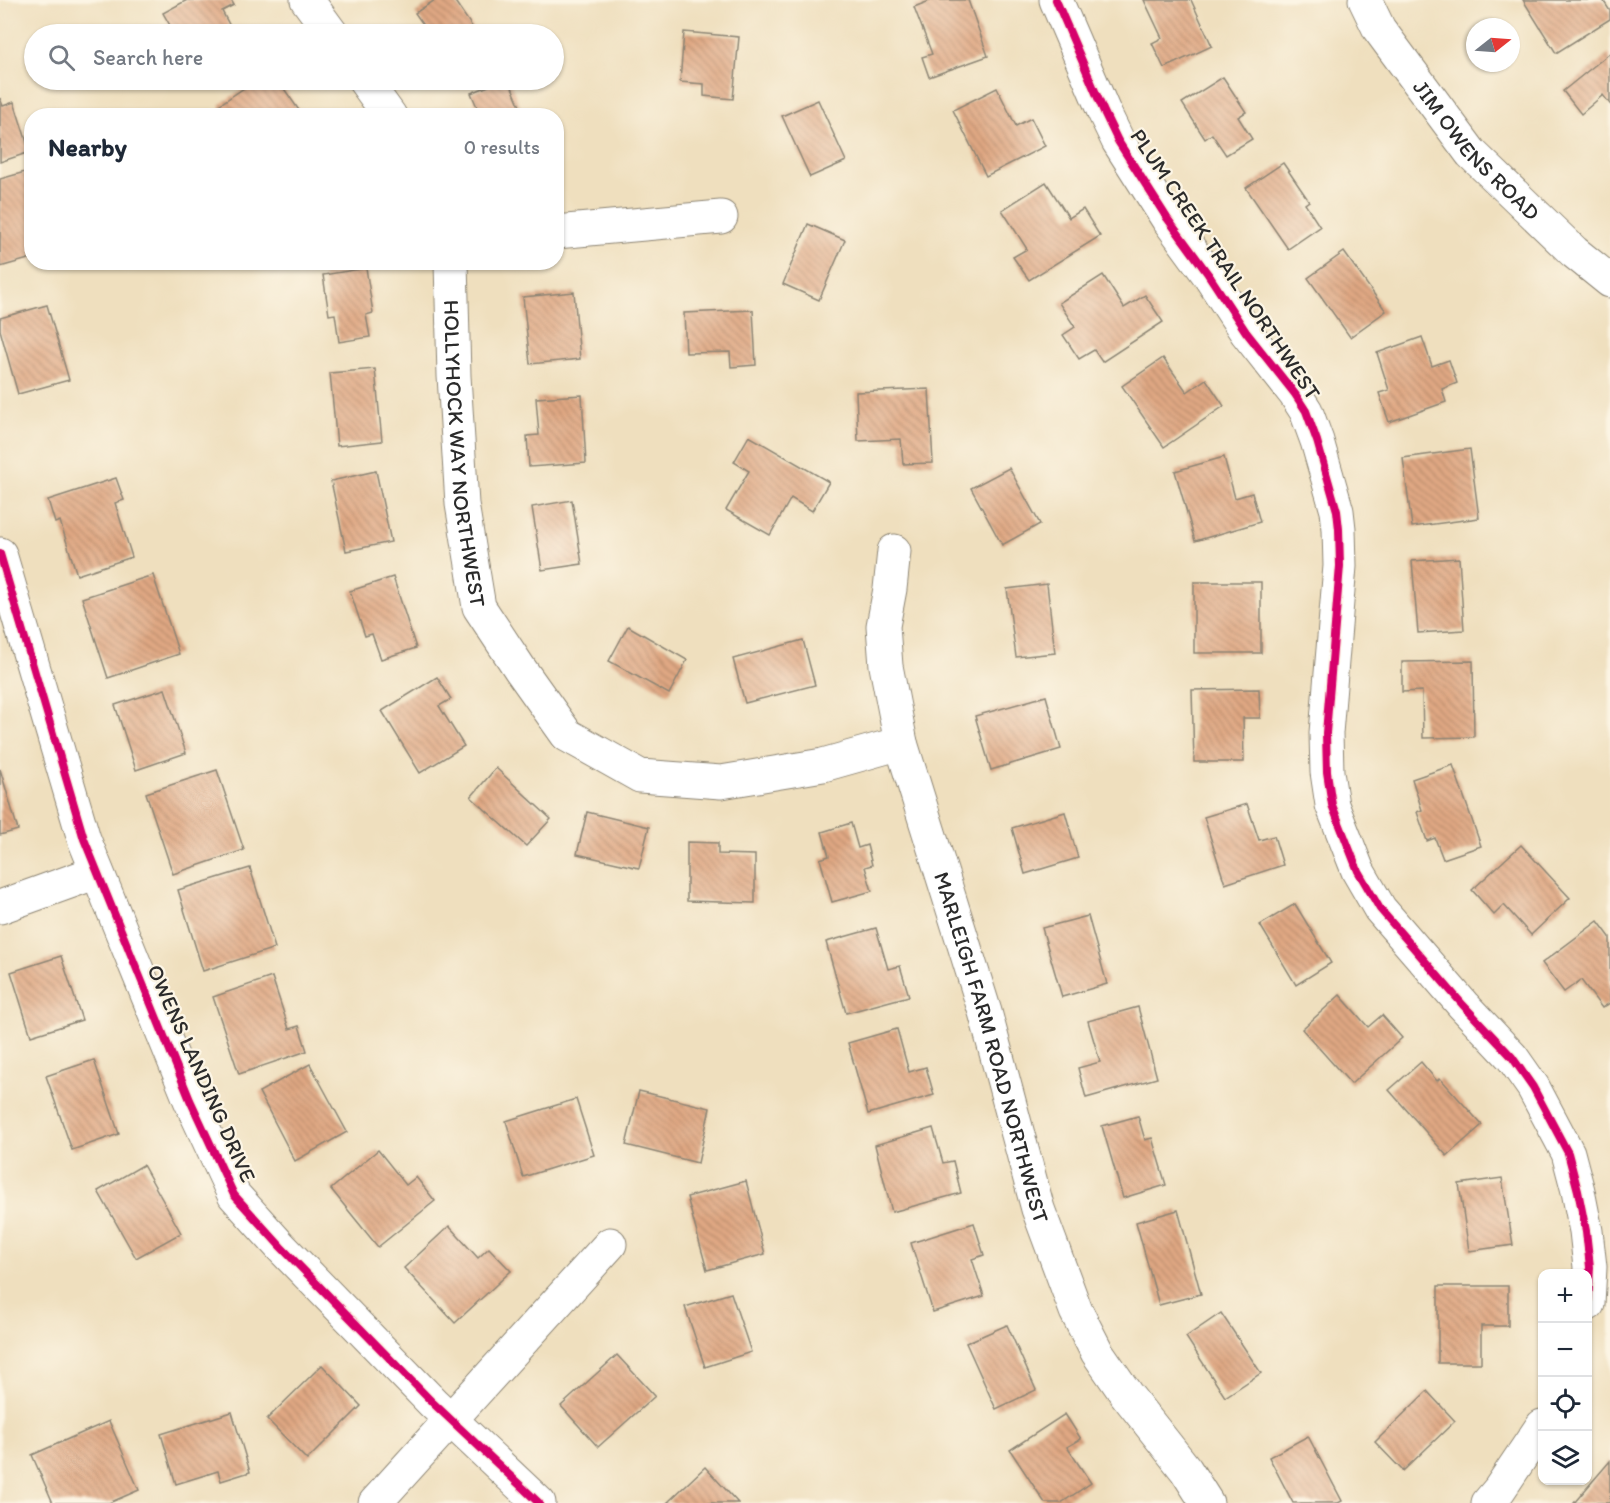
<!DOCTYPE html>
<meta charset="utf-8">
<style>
body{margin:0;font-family:Itim,sans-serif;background:#f6f6f7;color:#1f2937}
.controls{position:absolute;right:18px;bottom:18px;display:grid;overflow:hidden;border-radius:12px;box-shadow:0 2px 4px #0004}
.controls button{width:54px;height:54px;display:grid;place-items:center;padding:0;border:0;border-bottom:2px solid #e0e1e3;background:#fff;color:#1f2937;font:30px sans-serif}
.compass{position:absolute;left:1466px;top:18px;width:54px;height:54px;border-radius:50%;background:#fff;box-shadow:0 2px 4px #0004;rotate:73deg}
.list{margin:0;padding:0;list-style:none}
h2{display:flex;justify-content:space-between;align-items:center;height:78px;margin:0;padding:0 24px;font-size:26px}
h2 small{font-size:20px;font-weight:400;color:#747a83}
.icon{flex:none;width:33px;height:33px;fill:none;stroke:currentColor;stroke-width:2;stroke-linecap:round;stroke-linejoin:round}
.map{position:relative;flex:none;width:1610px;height:1503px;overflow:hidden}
.search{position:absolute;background:#fff;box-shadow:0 2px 4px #0004;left:24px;top:24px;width:540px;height:66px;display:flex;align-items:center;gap:15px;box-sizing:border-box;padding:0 21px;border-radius:33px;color:#747a83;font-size:22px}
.panel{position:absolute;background:#fff;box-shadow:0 2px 4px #0004;left:24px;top:108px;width:540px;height:162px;border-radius:24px}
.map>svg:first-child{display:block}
</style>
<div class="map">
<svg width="1610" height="1503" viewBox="0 0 1610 1503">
<defs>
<pattern id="building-back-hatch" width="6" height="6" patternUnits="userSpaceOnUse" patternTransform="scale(1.5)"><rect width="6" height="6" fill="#e0a883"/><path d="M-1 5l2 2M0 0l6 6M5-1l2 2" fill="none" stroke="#b6896b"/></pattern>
</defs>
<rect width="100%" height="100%" fill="#fcf5e5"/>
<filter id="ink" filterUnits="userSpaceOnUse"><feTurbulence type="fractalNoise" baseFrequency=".0167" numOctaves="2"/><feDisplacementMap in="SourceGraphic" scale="12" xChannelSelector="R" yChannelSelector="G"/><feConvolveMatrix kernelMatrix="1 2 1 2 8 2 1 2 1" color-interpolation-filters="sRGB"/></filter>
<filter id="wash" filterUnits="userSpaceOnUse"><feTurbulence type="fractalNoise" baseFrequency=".008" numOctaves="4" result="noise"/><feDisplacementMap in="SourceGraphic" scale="24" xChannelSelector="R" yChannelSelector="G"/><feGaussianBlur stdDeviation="1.35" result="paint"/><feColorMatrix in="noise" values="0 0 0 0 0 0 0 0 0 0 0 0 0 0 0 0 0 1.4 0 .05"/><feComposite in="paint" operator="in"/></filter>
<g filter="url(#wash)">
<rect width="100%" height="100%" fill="#efdfbe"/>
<g id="blocks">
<g fill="url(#building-back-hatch)">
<polygon points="187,0 231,0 234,5 222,11 234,34 175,34 163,13"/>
<polygon points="435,0 454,0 477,34 430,34 415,13"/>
<polygon points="932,0 968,0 988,56 929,77 922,57 932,54 914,7"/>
<polygon points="1144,0 1191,0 1212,46 1164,68 1152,43 1162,38"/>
<polygon points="1523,0 1603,0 1610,11 1610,19 1556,53"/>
<polygon points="684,32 739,37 733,99 704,96 704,84 680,82"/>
<polygon points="1610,53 1610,104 1603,95 1581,114 1563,91"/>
<polygon points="1223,77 1246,112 1238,117 1252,139 1226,155 1212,134 1205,139 1182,103"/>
<polygon points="256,80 278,80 303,116 247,116 246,113 242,116 227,116 219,105"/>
<polygon points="504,80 509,80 524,116 481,116 471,93"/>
<polygon points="997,88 1016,126 1031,118 1045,146 986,176 953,110"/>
<polygon points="0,98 3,106 14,102 30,152 0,162"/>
<polygon points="818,100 846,161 810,177 782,116"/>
<polygon points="1283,163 1309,201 1305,204 1320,227 1288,249 1246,188"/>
<polygon points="32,170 32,258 0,267 0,179"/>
<polygon points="1046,182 1069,218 1083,209 1100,236 1029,280 1013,257 1027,249 1002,210"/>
<polygon points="808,224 845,240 819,300 783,284"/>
<polygon points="1344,252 1386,311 1350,337 1308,278"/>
<polygon points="366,268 373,313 366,315 370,337 339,342 335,314 329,315 323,275"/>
<polygon points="1103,275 1124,308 1145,295 1163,322 1102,362 1094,350 1079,359 1063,335 1075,327 1059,303"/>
<polygon points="574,292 580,359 530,364 523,297"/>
<polygon points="47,305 69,380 18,394 0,330 0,318"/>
<polygon points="753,310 756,365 731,367 730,352 686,353 684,313"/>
<polygon points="1422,337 1432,366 1449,360 1457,383 1442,389 1446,402 1389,422 1379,393 1389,390 1377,353"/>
<polygon points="1163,358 1187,392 1206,379 1224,406 1164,447 1122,386"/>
<polygon points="375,369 382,441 337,446 330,373"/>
<polygon points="929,389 933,463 903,464 901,439 858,441 856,392"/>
<polygon points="582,395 586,463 529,467 527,436 539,435 536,398"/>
<polygon points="749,436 829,482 812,511 791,498 770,535 726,510 749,471 734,462"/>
<polygon points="1470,449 1479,518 1412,527 1403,458"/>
<polygon points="1224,457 1235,498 1252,493 1260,522 1195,541 1175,471"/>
<polygon points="1009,468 1040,524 1002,545 971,488"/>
<polygon points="376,471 391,542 346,551 331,481"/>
<polygon points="116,478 124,500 115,503 132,557 77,575 60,521 55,523 48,500"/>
<polygon points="572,500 582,564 542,570 532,507"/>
<polygon points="1459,558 1464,630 1418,633 1412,561"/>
<polygon points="153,575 179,654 108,678 82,598"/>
<polygon points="393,577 416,648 381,659 372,634 365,636 350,591"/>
<rect x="1194" y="582" width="67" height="71"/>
<polygon points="1047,584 1055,653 1016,657 1007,589"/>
<polygon points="628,626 687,660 669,694 609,661"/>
<polygon points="803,640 815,685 745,703 733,659"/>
<polygon points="1473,661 1474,737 1423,738 1422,691 1402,692 1402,662"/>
<polygon points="437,677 451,699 439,706 464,746 420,773 382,711"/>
<polygon points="165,689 186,753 136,770 115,705"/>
<polygon points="1259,689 1260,718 1243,718 1244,762 1194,762 1192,690"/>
<polygon points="1046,696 1061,749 991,770 975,716"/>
<polygon points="1453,765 1481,846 1443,859 1435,838 1427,841 1417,812 1422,810 1412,779"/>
<polygon points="496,768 551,819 526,846 471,797"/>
<polygon points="0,769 18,830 0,835"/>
<polygon points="217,770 244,850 173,874 146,793"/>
<polygon points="1247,804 1259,840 1274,836 1283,865 1225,884 1204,817"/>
<polygon points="587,812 649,827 639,868 577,854"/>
<polygon points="1065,812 1078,858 1025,874 1012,828"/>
<polygon points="851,823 858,848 867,845 872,865 865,867 872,891 832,902 820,859 829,856 822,832"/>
<polygon points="687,842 718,843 718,854 755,855 755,903 687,901"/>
<polygon points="1521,845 1570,898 1531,935 1504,905 1494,915 1472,890"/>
<polygon points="250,868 275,948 203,971 178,890"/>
<polygon points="1295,904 1331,963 1296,985 1260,925"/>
<polygon points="1088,916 1107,984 1062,997 1042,928"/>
<polygon points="1598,921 1610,937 1610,1003 1602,1008 1581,980 1564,992 1542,963"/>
<polygon points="876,928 888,969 900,966 909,996 846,1013 826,942"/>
<polygon points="61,956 82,1020 31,1036 11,972"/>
<polygon points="272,977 289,1029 299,1026 307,1051 239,1074 213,997"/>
<polygon points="1340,995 1368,1027 1382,1015 1402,1038 1351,1084 1302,1029"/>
<polygon points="1138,1007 1157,1078 1086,1098 1078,1068 1100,1062 1088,1021"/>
<polygon points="897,1029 909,1072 926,1067 934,1095 868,1114 848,1043"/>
<polygon points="94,1060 119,1134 72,1150 46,1076"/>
<polygon points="1421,1062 1437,1081 1440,1078 1482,1125 1447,1156 1389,1090"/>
<polygon points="310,1064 347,1132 295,1161 259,1092"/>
<polygon points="639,1091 710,1108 698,1163 626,1145"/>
<polygon points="576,1099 594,1155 523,1177 506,1121"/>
<polygon points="1138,1116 1145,1140 1152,1138 1166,1185 1123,1198 1102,1126"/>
<polygon points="933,1128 943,1163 953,1161 961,1193 892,1212 875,1145"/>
<polygon points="378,1150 406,1185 416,1177 435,1201 378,1247 331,1189"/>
<polygon points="143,1165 181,1233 136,1258 98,1191"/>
<polygon points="1502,1178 1513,1245 1469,1251 1459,1184"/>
<polygon points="746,1181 765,1254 707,1270 687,1197"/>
<polygon points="1178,1210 1201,1294 1159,1305 1136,1222"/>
<polygon points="974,1223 984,1255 972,1259 984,1296 933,1312 911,1243"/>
<polygon points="449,1226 478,1258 489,1248 511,1271 455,1323 404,1268"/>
<polygon points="1438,1286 1508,1286 1508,1326 1481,1326 1481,1363 1438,1363"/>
<polygon points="731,1293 751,1352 705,1367 685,1307"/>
<polygon points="1221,1313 1261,1373 1225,1397 1186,1337"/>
<polygon points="1007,1325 1036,1390 996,1409 966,1343"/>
<polygon points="617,1355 655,1396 598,1447 561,1406"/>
<polygon points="322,1365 361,1406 307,1460 267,1419"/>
<polygon points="1427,1391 1455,1421 1403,1471 1375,1442"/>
<polygon points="232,1412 250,1472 221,1481 218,1471 176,1484 161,1434"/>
<polygon points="1065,1414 1081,1439 1067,1447 1091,1483 1061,1503 1045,1503 1010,1450"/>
<polygon points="109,1421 139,1490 109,1503 53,1503 32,1455"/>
<polygon points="1308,1436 1342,1501 1338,1503 1293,1503 1269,1457"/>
<polygon points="1610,1461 1610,1503 1574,1503"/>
<polygon points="705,1467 738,1503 667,1503"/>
</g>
</g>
</g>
<g filter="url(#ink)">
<use href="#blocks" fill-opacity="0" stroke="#8d8574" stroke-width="1.5"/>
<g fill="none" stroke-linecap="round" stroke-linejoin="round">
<g stroke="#8d8574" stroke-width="35">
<g id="minor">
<polyline points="307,0 332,34"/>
<polyline points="1056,0 1104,112 1118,141 1167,218 1208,274 1246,332 1295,394 1306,411 1317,441 1337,511 1339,529 1340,566 1326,733 1327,772 1332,805 1358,871 1380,909 1463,1005 1512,1057 1533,1087 1568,1153 1578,1191 1586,1231 1590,1267 1588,1304"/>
<path id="s1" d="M 1365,0 L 1379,29 L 1471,153 L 1574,252 L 1610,281"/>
<polyline points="364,80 390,116"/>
<polyline points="556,232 721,217"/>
<path id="s2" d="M 451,262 L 454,376 L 462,504 L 479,607 L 520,669 L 567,735 L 640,776 L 721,782 L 823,765 L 901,743"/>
<path id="s3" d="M 894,551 L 890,589 L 883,626 L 886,666 L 901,743 L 985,1012 L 1038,1209 L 1076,1311 L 1097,1352 L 1126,1394 L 1186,1470 L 1207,1503"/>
<polyline points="0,554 84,839 190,1100 234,1195 281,1247 433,1403 539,1503"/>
<polyline points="0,907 97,872"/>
<polyline points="375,1503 610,1244"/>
<polyline points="1488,1503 1499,1490 1542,1426"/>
</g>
</g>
<use href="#minor" stroke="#fff" stroke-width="33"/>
<g stroke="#fcf5e5" stroke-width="11">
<g id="cycleway">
<polyline points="1056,0 1104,112 1118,141 1167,218 1208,274 1246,332 1295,394 1306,411 1317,441 1337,511 1339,529 1340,566 1326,733 1327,772 1332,805 1358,871 1380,909 1463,1005 1512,1057 1533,1087 1568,1153 1578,1191 1586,1231 1590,1267 1588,1304"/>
<polyline points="0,554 84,839 190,1100 234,1195 281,1247 433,1403 539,1503"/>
</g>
</g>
<use href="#cycleway" stroke="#d6006c" stroke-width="8"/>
</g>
</g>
<g text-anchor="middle" stroke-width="4.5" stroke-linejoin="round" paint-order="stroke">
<g font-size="22" fill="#2b2b2b" stroke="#fcf5e5">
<text dy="8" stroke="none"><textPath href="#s1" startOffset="188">JIM OWENS ROAD</textPath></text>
<text transform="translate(1226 264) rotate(56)" y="8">PLUM CREEK TRAIL NORTHWEST</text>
<text dy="8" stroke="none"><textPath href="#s2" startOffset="192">HOLLYHOCK WAY NORTHWEST</textPath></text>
<text dy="8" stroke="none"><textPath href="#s3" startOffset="512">MARLEIGH FARM ROAD NORTHWEST</textPath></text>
<text transform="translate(202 1073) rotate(66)" y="8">OWENS LANDING DRIVE</text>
</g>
</g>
</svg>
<div class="controls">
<button>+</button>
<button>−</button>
<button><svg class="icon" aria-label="locate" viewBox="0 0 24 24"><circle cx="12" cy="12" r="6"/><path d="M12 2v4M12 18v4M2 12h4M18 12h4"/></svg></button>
<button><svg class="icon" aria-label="layers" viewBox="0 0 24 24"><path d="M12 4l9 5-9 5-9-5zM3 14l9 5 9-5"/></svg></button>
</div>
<svg class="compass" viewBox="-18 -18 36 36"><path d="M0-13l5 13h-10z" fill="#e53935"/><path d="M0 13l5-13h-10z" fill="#747a83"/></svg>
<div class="search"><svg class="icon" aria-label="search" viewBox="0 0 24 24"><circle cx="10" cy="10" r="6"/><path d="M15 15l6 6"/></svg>Search here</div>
<section class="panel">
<h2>Nearby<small>0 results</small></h2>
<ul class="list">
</ul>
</section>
</div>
